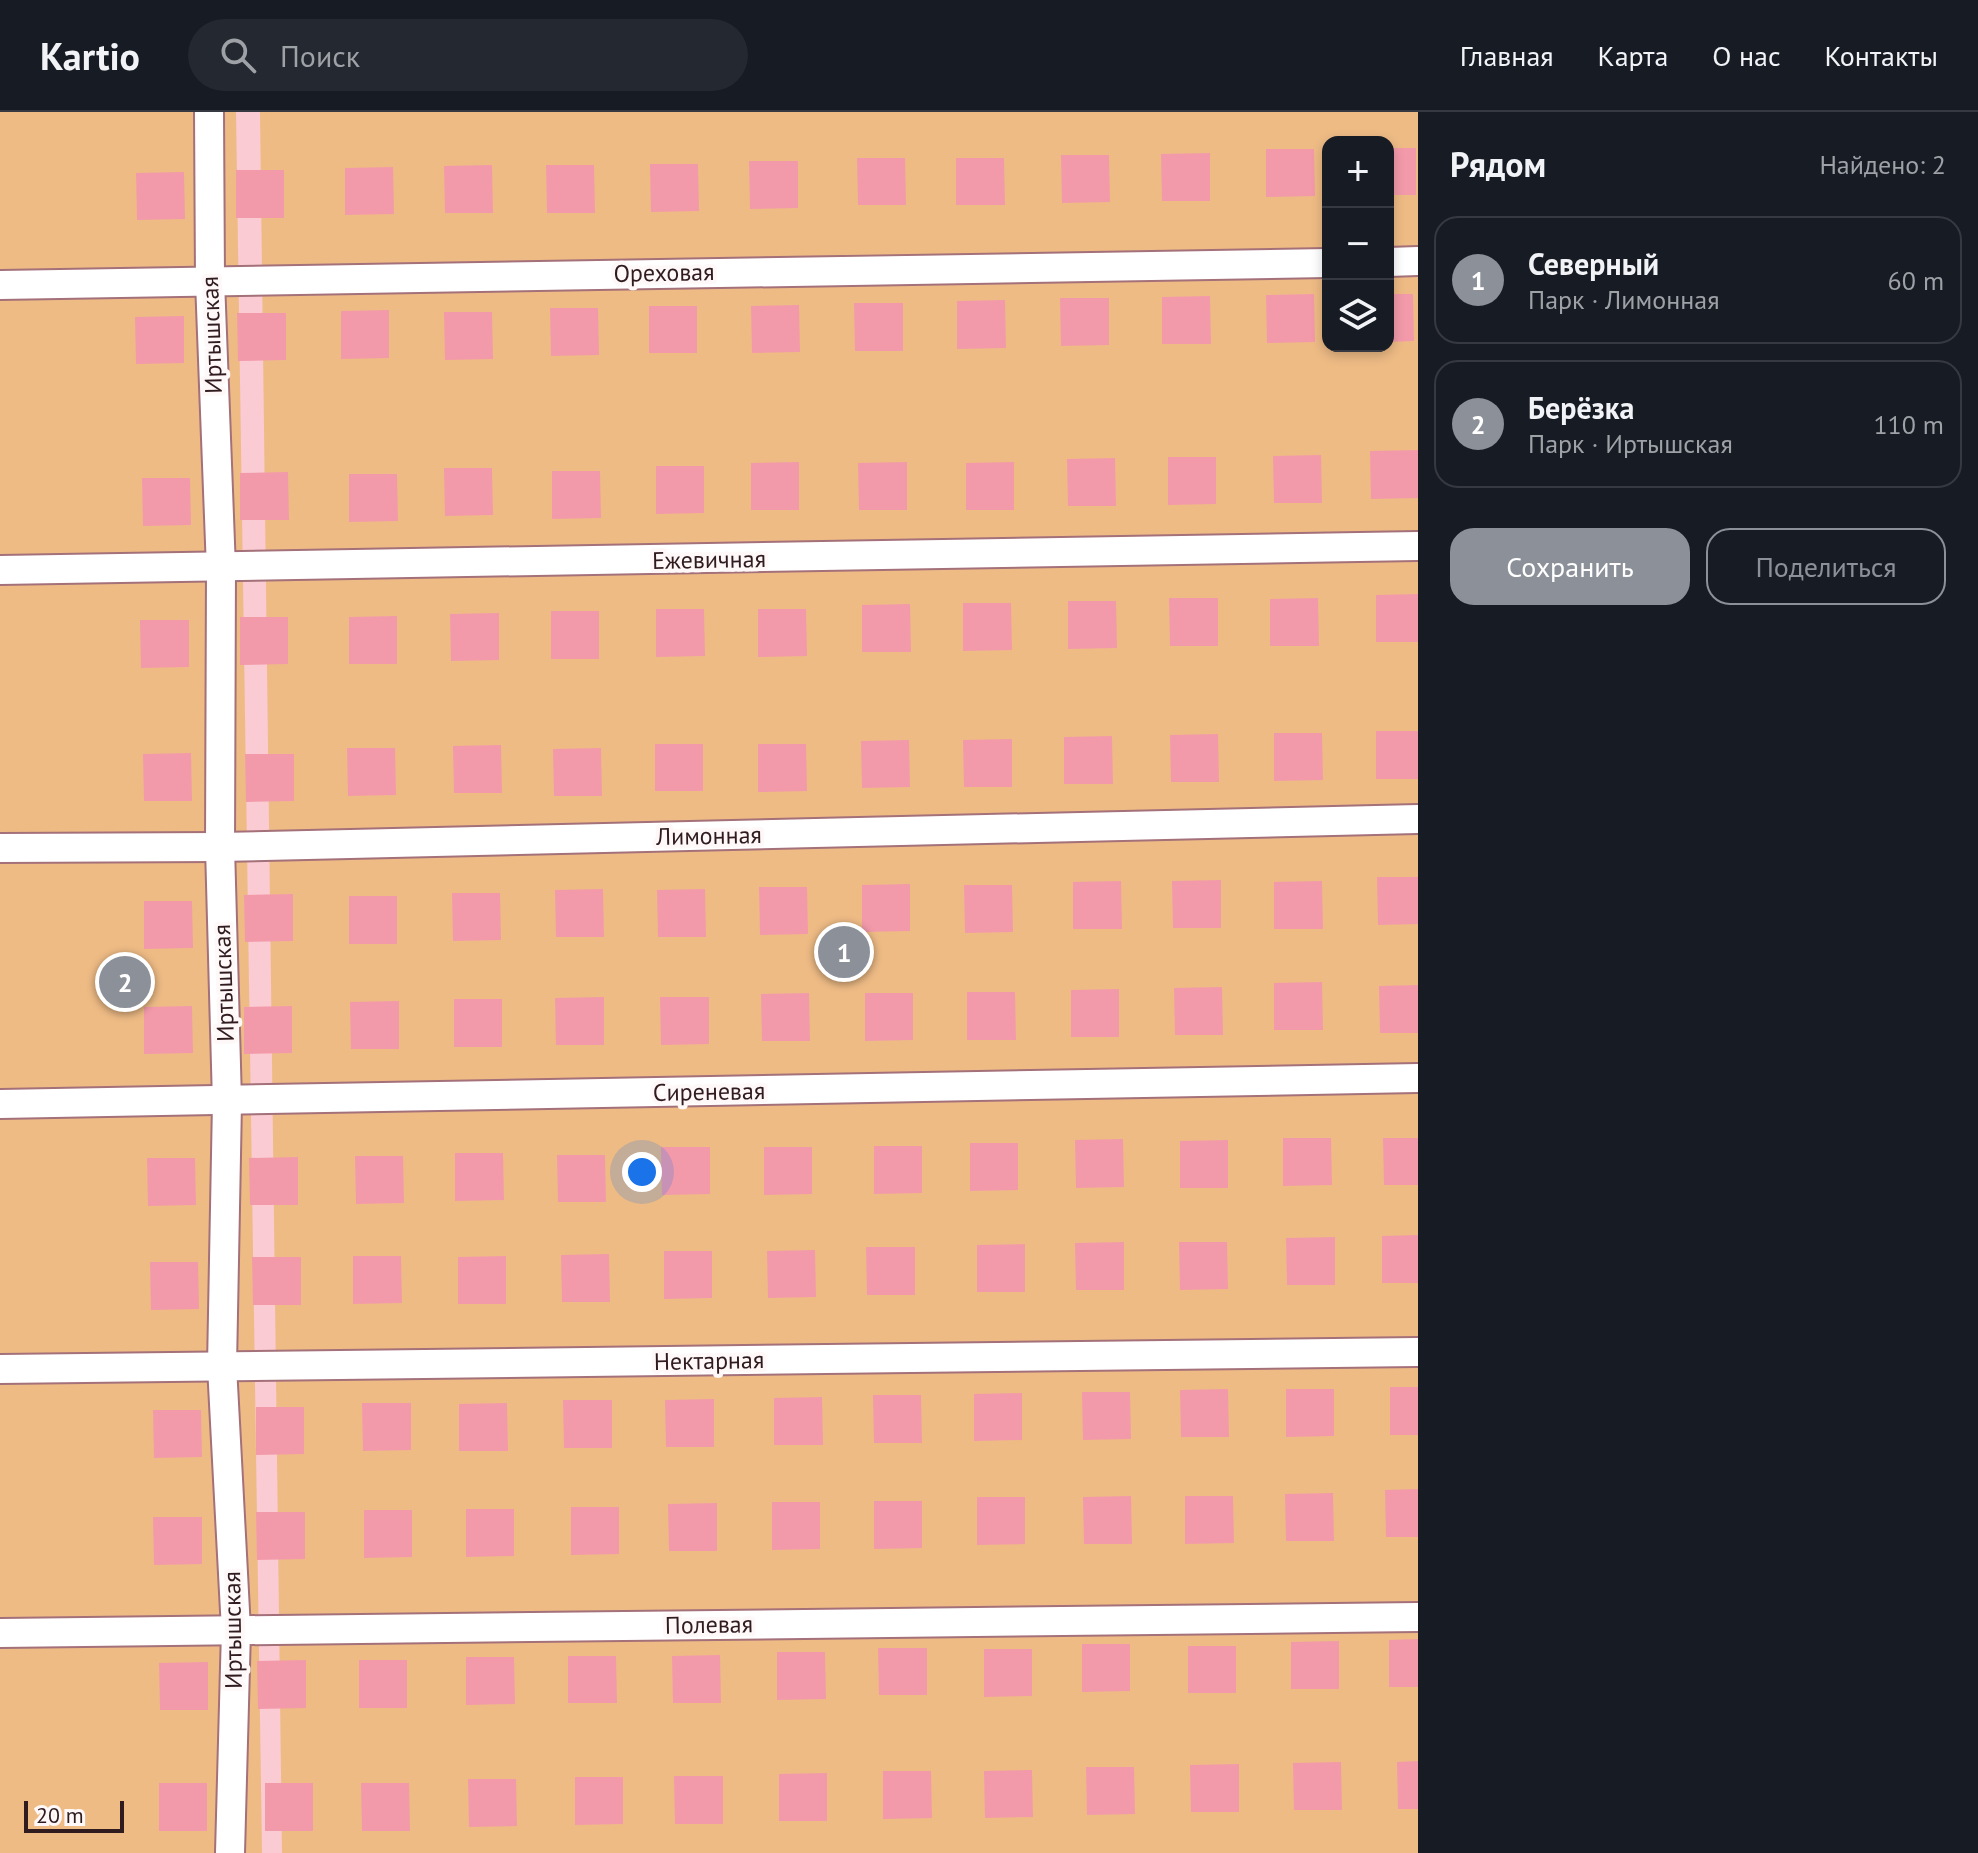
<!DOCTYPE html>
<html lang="ru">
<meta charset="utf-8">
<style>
body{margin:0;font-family:"PT Sans",sans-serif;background:#242831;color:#f1f3f6}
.controls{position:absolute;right:24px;top:24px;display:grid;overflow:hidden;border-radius:16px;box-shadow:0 4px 12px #0003}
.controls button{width:72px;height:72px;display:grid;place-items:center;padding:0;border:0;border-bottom:2px solid #363941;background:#171b24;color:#f1f3f6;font:40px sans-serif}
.scale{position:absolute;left:24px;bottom:20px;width:100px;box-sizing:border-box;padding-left:8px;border:4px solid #301b1f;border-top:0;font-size:22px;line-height:28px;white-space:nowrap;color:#301b1f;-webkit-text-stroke:6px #fef8f9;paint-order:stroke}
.you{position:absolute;left:642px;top:1060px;width:28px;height:28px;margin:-20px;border:6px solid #fff;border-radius:50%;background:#1a73e8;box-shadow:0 0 0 12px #1a73e833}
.badge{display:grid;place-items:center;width:52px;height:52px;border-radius:50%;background:#8c9099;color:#fff;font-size:26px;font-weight:700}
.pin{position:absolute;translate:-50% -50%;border:4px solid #fff;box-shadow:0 2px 8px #0006}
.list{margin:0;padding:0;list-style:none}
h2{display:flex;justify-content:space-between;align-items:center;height:104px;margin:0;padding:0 32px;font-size:34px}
h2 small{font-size:26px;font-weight:400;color:#9ea1a6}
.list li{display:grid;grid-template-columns:52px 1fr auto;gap:24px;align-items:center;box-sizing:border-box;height:128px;margin:0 16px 16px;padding:0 16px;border:2px solid #363941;border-radius:24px}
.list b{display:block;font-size:30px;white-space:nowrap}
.list p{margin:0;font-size:26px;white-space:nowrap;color:#9ea1a6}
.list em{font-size:26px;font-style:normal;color:#9ea1a6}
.actions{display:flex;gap:16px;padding:24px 32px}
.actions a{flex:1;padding:18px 0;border:2px solid #8c9099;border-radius:24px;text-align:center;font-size:28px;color:#8c9099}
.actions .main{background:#8c9099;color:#fff}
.icon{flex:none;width:44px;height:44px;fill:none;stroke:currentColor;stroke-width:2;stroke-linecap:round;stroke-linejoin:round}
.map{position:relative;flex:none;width:1418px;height:1741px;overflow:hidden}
header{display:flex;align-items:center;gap:48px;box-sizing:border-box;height:112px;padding:0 40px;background:#171b24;border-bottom:2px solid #363941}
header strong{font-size:38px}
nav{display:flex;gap:44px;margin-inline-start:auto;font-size:28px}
.search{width:560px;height:72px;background:#242831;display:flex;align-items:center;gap:20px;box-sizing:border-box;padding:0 28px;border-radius:44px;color:#9ea1a6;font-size:30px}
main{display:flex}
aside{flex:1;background:#171b24}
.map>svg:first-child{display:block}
</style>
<header>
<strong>Kartio</strong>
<div class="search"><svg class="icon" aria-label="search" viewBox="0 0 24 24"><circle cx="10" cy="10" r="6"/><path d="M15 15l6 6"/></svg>Поиск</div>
<nav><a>Главная</a><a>Карта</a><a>О нас</a><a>Контакты</a></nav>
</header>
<main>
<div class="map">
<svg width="1418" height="1741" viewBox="0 0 1418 1741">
<rect width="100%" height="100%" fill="#facbd2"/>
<g fill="#eebb85" fill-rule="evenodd">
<polygon points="0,0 236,0 262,1741 0,1741"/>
<path d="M 260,0 L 1418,0 L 1418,1741 L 282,1741 ZM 1328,30 L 1388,30 L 1388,234 L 1328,234 Z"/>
</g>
<g fill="#f39aaa">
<rect x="1388" y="36" width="28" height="47"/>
<polygon points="1266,37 1314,37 1315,84 1266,85"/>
<polygon points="1210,41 1210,89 1162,89 1161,42"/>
<polygon points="1061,43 1109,43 1110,90 1062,91"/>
<polygon points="857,46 905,46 906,93 858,93"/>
<polygon points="956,46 1004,46 1005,93 956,93"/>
<polygon points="749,49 798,49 798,96 750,97"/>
<polygon points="650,52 698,52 699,99 651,100"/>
<polygon points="492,53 493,101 445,101 444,54"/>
<polygon points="546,53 594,53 595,101 547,101"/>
<polygon points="393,55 394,102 345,103 345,56"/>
<rect x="236" y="58" width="48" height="48"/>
<polygon points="184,60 185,107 137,108 136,61"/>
<polygon points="1314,182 1315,230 1267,231 1266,183"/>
<polygon points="1388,182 1413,182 1414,229 1388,230"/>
<polygon points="1210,184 1211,232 1162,232 1162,185"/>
<polygon points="1060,186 1109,186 1109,233 1061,234"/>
<polygon points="1005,188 1006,236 957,237 957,189"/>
<polygon points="854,191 903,191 903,239 855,239"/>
<polygon points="799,193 800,240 752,241 751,194"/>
<rect x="649" y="194" width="48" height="47"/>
<polygon points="550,196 598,196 599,243 551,244"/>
<polygon points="389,198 389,246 341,247 341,199"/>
<polygon points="444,200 492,200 493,247 445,248"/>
<polygon points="237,201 286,201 286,248 238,249"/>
<polygon points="184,204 184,251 136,252 135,205"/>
<polygon points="1418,338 1418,386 1371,387 1370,339"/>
<polygon points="1321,343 1322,391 1274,391 1273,344"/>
<polygon points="1168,345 1216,345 1216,392 1168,393"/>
<polygon points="1115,346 1116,394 1068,394 1067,347"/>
<polygon points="799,350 799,398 751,398 751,351"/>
<polygon points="907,350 907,398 859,398 858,351"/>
<polygon points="1014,350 1014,398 966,398 966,351"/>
<polygon points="656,354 704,354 704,401 656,402"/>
<polygon points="444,356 492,356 493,403 445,404"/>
<polygon points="552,359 600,359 601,406 552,407"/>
<polygon points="288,360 289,408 240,408 240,361"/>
<polygon points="349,362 397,362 398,409 349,410"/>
<polygon points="142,366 190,366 191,413 143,414"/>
<polygon points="1418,482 1418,530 1376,530 1376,483"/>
<polygon points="1169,486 1218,486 1218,534 1170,534"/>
<polygon points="1318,486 1319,534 1270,534 1270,487"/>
<polygon points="1068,489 1116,489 1117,536 1068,537"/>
<polygon points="963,491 1011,491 1012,538 963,539"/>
<polygon points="910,492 911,540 862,540 862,493"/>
<polygon points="656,497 704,497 705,544 656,545"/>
<polygon points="758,497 806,497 807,544 758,545"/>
<rect x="551" y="499" width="48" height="48"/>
<polygon points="499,501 499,548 451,549 450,502"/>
<polygon points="397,504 397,552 349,552 349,505"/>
<polygon points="240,505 288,505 288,552 240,553"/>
<polygon points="140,508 189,508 189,555 141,556"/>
<rect x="1376" y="619" width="42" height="48"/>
<polygon points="1274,621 1322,621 1323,668 1274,669"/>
<polygon points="1218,622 1219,670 1171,670 1170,623"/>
<polygon points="1112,624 1113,672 1064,672 1064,625"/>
<polygon points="1012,627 1012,675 964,675 963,628"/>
<polygon points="909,628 910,675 862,676 861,629"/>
<rect x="655" y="632" width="48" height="47"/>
<polygon points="758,632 806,632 807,679 758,680"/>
<polygon points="501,633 502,681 454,681 453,634"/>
<polygon points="347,636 395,636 396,683 348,684"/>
<polygon points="601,636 602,684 554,684 553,637"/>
<polygon points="191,641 192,689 144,689 143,642"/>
<polygon points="245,642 294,642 294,689 246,690"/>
<polygon points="1377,765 1418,765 1418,812 1378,813"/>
<polygon points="1221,768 1221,816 1173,816 1172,769"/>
<polygon points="1121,769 1122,817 1073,817 1073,770"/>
<polygon points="1322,769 1323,817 1274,817 1274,770"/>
<polygon points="910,772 910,819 862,820 862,773"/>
<polygon points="964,773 1012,773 1013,820 965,821"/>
<polygon points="759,775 807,775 808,822 760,823"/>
<polygon points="603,777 604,825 556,825 555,778"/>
<polygon points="705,777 706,825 658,825 657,778"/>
<polygon points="452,781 500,781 501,828 453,829"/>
<polygon points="293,782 293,829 245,830 244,783"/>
<rect x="349" y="784" width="48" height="48"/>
<polygon points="144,789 192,789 193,836 144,837"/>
<polygon points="1322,870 1323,918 1274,918 1274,871"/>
<polygon points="1418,873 1418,921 1380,921 1379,874"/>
<polygon points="1222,875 1223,923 1175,923 1174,876"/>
<polygon points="1119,877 1119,925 1071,925 1071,878"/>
<polygon points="967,880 1015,880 1016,928 967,928"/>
<polygon points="809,881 810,929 762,929 761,882"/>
<polygon points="865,881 913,881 913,928 865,929"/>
<polygon points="604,885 604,933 556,933 555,886"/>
<polygon points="660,885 709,885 709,932 661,933"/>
<rect x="454" y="887" width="48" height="48"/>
<polygon points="399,889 399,937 351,937 350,890"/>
<polygon points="192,894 193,941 144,942 144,895"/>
<polygon points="292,894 292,941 244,942 244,895"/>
<polygon points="1283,1026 1331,1026 1332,1073 1283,1074"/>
<polygon points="1383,1026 1418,1026 1418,1073 1384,1073"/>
<polygon points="1123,1027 1124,1075 1076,1076 1075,1028"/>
<polygon points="1228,1028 1228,1076 1180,1076 1180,1029"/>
<polygon points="970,1031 1018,1031 1018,1078 970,1079"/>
<polygon points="874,1034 922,1034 922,1081 874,1082"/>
<polygon points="661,1035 710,1035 710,1082 662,1083"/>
<polygon points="764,1035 812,1035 812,1082 764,1083"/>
<polygon points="455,1041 503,1041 504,1088 455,1089"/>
<polygon points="557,1043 605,1043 606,1090 558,1090"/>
<polygon points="355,1044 403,1044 404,1091 356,1092"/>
<polygon points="298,1045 298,1093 250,1093 249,1046"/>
<polygon points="147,1046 195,1046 196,1093 148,1094"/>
<polygon points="1418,1123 1418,1171 1382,1171 1382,1124"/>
<polygon points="1335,1125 1335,1173 1287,1173 1286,1126"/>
<polygon points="1124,1130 1124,1178 1076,1178 1075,1131"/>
<polygon points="1179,1130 1227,1130 1228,1177 1180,1178"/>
<polygon points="1025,1132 1025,1180 977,1180 977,1133"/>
<polygon points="866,1135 915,1135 915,1183 867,1183"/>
<polygon points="815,1138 816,1185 768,1186 767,1139"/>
<polygon points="664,1139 712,1139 712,1186 664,1187"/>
<polygon points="609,1142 610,1190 562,1190 561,1143"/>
<polygon points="353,1144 401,1144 402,1191 353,1192"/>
<polygon points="506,1144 506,1192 458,1192 458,1145"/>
<polygon points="252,1145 301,1145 301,1193 253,1193"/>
<polygon points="150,1150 198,1150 199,1197 151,1198"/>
<rect x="1390" y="1275" width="28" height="48"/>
<polygon points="1228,1277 1229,1325 1181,1325 1180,1278"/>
<polygon points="1286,1277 1334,1277 1334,1324 1286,1325"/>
<polygon points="1082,1280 1130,1280 1131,1327 1083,1328"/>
<polygon points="1022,1281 1022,1328 974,1329 974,1282"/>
<polygon points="873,1283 921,1283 922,1331 874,1331"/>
<polygon points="822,1285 823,1333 774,1333 774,1286"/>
<polygon points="714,1287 714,1335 666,1335 665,1288"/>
<polygon points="563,1288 612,1288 612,1336 564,1336"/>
<polygon points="362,1291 411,1291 411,1338 363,1339"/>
<polygon points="507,1291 508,1339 459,1339 459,1292"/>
<polygon points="256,1295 304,1295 304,1342 256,1343"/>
<polygon points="153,1298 201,1298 202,1345 154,1346"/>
<polygon points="1418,1377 1418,1425 1386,1425 1385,1378"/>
<polygon points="1333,1381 1334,1429 1286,1429 1285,1382"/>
<polygon points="1131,1384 1132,1432 1084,1432 1083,1385"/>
<polygon points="1185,1384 1233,1384 1234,1431 1185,1432"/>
<polygon points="977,1385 1025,1385 1025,1432 977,1433"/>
<polygon points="874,1389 922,1389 922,1436 874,1437"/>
<polygon points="772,1390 820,1390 820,1437 772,1438"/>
<polygon points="717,1391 717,1439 669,1439 668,1392"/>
<polygon points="571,1395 619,1395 619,1442 571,1443"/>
<polygon points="466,1397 514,1397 514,1444 466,1445"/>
<polygon points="364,1398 412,1398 412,1445 364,1446"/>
<polygon points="256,1400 305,1400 305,1447 257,1448"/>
<polygon points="153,1405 202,1405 202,1452 154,1453"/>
<polygon points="1418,1527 1418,1575 1389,1575 1389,1528"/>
<polygon points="1339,1529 1339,1577 1291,1577 1291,1530"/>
<polygon points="1082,1532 1130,1532 1130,1579 1082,1580"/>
<rect x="1188" y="1534" width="48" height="47"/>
<polygon points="878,1536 927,1536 927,1583 879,1583"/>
<polygon points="984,1537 1032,1537 1032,1584 984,1585"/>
<polygon points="777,1540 825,1540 826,1587 777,1588"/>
<polygon points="720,1543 721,1591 673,1591 672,1544"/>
<polygon points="568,1544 616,1544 617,1591 568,1591"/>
<polygon points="466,1545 514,1545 515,1592 466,1593"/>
<polygon points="306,1548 306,1596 258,1597 257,1549"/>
<rect x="359" y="1548" width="48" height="48"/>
<polygon points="208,1550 208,1598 160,1598 159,1551"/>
<polygon points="1418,1649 1418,1697 1398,1697 1397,1650"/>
<polygon points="1341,1650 1342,1698 1294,1698 1293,1651"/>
<polygon points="1239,1652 1239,1700 1191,1700 1190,1653"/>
<polygon points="1086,1655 1134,1655 1135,1702 1087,1703"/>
<polygon points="1032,1658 1033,1705 985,1706 984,1659"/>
<polygon points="883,1659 931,1659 932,1706 883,1707"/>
<polygon points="827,1661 827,1709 779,1709 779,1662"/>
<polygon points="674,1664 723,1664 723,1712 675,1712"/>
<polygon points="575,1665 623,1665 623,1712 575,1713"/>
<polygon points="468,1667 516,1667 517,1714 469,1715"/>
<rect x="159" y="1671" width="48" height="48"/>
<rect x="265" y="1671" width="48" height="48"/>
<polygon points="361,1671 409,1671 410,1719 362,1719"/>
</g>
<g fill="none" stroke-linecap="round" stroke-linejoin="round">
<g stroke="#a47079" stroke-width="32">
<g id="minor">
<polyline points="209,0 210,169 221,457 220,735 227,990 222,1254 236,1518 230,1741"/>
<polyline points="1388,150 1418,149"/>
<polyline points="0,173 1328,151"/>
<polyline points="0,458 1418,434"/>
<polyline points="0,736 220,735 1418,707"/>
<polyline points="0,992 1418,966"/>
<polyline points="0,1257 1418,1240"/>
<polyline points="0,1521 1418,1505"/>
</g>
</g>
<use href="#minor" stroke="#fff" stroke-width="28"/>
</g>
<g text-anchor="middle" stroke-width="8" stroke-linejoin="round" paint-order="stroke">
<g font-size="24" fill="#301b1f" stroke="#fef8f9">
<text transform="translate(664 161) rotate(-1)" y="8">Ореховая</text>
<text transform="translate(212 223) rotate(-92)" y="8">Иртышская</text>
<text transform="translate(709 448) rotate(-1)" y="8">Ежевичная</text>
<text transform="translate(709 724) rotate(-1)" y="8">Лимонная</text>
<text transform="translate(224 871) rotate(-92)" y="8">Иртышская</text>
<text transform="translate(709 980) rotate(-1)" y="8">Сиреневая</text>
<text transform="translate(709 1249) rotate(-1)" y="8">Нектарная</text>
<text transform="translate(709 1513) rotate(-1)" y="8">Полевая</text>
<text transform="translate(233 1518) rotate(-91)" y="8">Иртышская</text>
</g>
</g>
</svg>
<div class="controls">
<button>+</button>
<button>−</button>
<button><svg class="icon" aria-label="layers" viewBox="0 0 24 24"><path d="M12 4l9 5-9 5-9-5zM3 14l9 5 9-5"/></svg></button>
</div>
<div class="scale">20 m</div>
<div class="you"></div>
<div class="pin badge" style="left:844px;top:840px">1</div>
<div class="pin badge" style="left:125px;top:870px">2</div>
</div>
<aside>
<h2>Рядом<small>Найдено: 2</small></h2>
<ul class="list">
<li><span class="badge">1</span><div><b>Северный</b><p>Парк · Лимонная</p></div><em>60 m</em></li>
<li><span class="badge">2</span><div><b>Берёзка</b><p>Парк · Иртышская</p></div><em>110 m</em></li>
</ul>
<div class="actions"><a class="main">Сохранить</a><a>Поделиться</a></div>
</aside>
</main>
